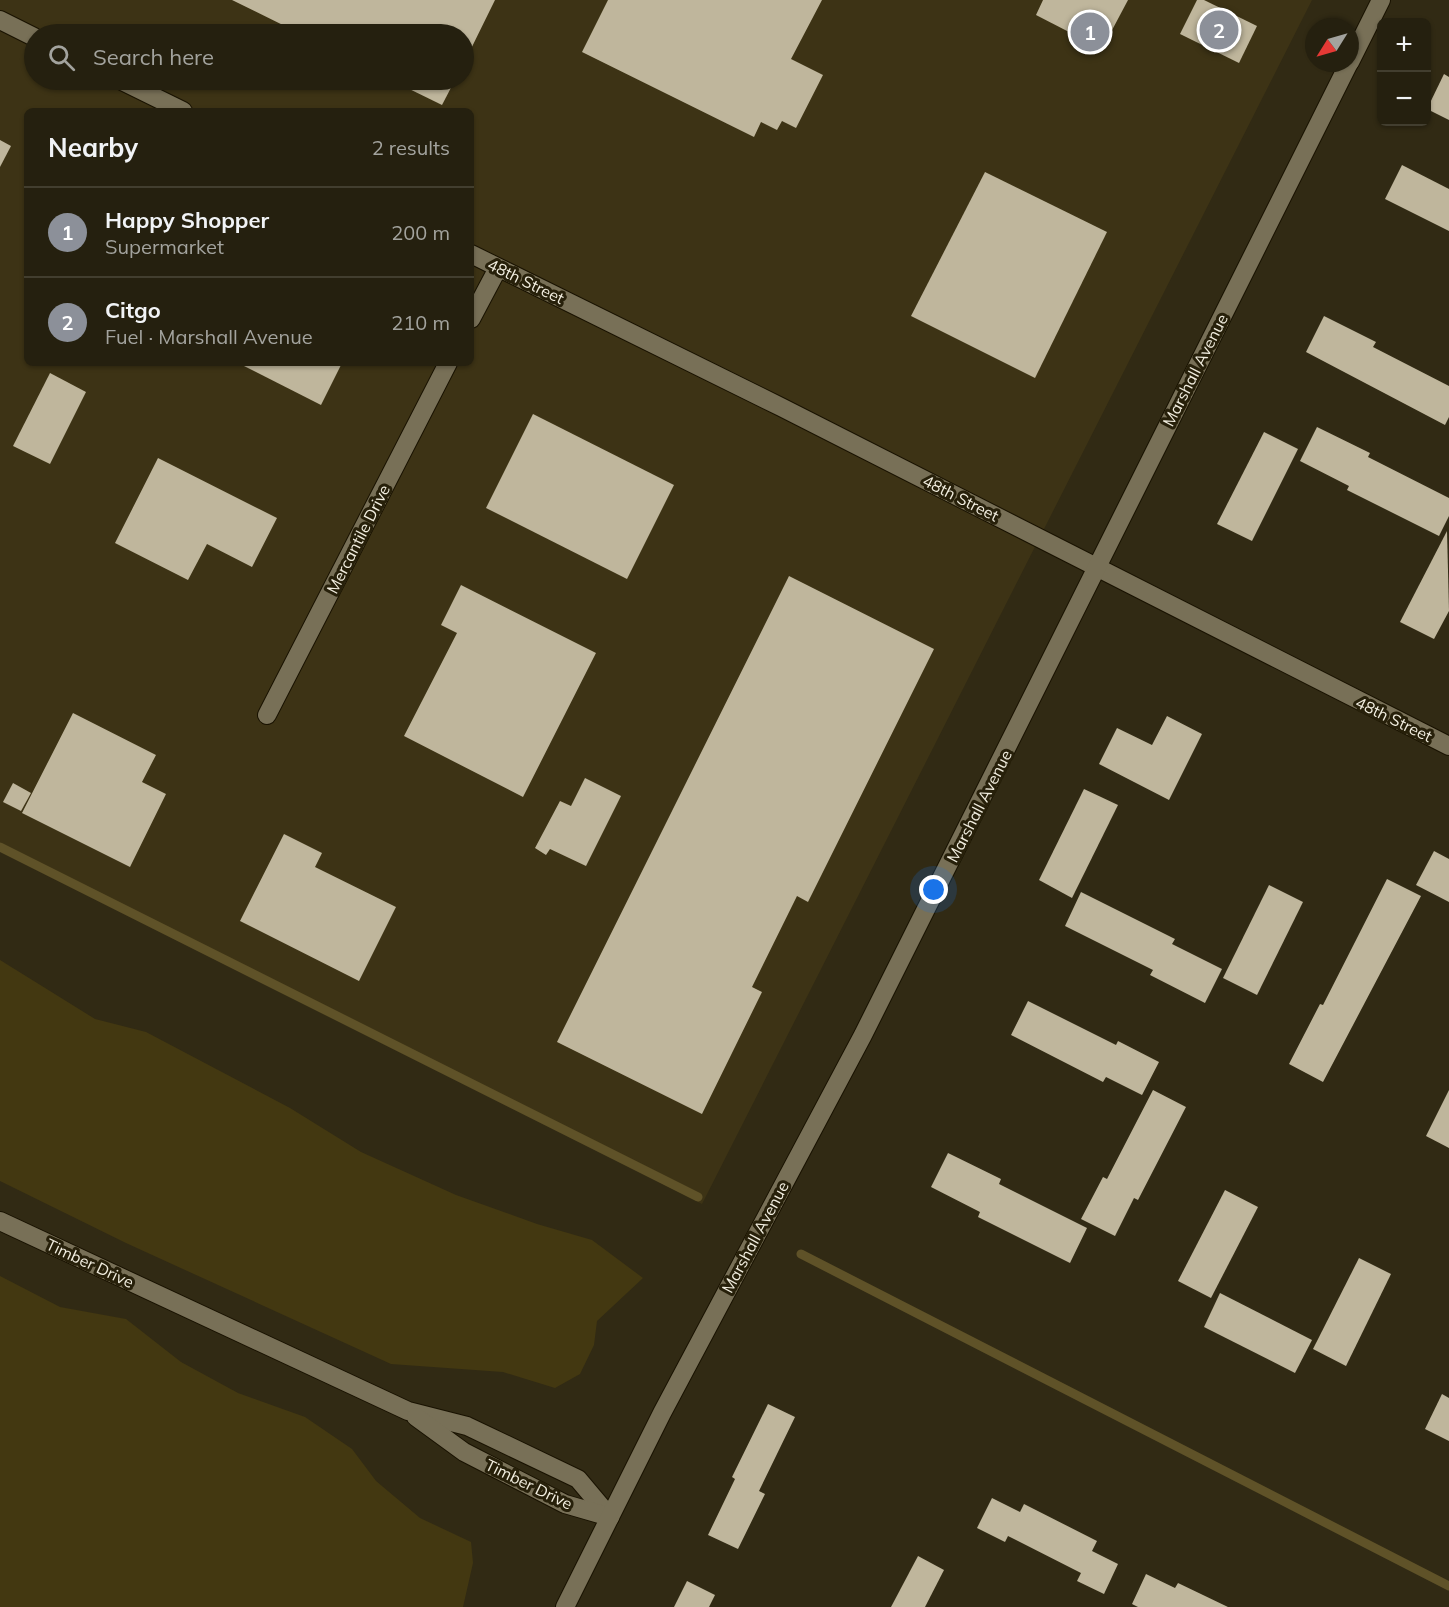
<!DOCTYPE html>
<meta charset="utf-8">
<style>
body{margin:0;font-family:Mulish,sans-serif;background:#2d2818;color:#f1f3f6}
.controls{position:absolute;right:18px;top:18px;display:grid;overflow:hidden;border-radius:9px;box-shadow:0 2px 4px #0004}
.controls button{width:54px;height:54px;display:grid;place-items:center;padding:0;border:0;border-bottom:2px solid #423e2f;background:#25200f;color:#f1f3f6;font:30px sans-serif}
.compass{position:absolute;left:1305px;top:18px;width:54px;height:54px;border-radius:50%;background:#25200f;box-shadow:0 2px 4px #0004;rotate:233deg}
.you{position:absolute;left:934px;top:890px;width:21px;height:21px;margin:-15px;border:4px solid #fff;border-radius:50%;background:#1a73e8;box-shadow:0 0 0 9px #1a73e833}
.badge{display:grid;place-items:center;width:39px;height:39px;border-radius:50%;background:#8c9099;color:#fff;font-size:20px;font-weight:700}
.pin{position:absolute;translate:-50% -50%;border:3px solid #fff;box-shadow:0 2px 6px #0006}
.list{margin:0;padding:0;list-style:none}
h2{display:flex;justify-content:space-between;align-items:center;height:78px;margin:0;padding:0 24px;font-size:26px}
h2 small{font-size:20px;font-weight:400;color:#a3a39e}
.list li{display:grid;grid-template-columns:39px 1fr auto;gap:18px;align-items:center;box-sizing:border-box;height:90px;padding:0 24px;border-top:2px solid #423e2f}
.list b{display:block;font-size:22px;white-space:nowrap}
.list p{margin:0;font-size:20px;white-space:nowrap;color:#a3a39e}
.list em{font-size:20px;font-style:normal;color:#a3a39e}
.icon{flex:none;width:33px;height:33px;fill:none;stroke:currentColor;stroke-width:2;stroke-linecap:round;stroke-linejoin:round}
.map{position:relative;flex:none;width:1449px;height:1607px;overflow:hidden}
.search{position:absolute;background:#25200f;box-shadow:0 2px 4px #0004;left:24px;top:24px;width:450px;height:66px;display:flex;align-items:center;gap:15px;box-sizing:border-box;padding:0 21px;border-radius:33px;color:#a3a39e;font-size:22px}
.panel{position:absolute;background:#25200f;box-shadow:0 2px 4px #0004;left:24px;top:108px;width:450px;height:258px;border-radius:9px}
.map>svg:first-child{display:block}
</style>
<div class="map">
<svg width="1449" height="1607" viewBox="0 0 1449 1607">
<rect width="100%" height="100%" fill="#312a14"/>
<path fill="#3d3315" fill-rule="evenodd" d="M 0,0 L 1312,0 L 702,1204 L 0,846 ZM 34,34 L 464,34 L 464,80 L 34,80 ZM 27,111 L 471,111 L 471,363 L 27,363 Z"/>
<g fill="#433811">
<polygon points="0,960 95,1019 146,1032 290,1108 361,1152 456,1195 537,1224 592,1240 643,1278 597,1321 594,1345 580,1374 555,1388 503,1372 391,1364 126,1243 0,1181"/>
<polygon points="0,1276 60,1307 126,1319 181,1362 238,1393 305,1417 352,1449 376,1481 420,1518 471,1542 473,1563 463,1607 0,1607"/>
</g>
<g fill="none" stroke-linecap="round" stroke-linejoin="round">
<g stroke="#5f5228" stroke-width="9">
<polyline points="0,847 698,1197"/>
<polyline points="801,1254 1449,1586"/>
</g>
</g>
<g fill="#bfb69c">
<polygon points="232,0 495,0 464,63 464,34 301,34"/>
<polygon points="608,0 822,0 791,59 823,75 796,128 782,121 777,130 761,122 754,137 582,52"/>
<polygon points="1043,0 1128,0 1102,49 1036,15"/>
<polygon points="1197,0 1204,0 1257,26 1239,63 1180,34"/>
<polygon points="1444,74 1449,77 1449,120 1427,109"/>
<polygon points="391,80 455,80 442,105"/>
<polygon points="0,140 11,146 0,167"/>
<polygon points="1402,165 1449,189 1449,231 1385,199"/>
<polygon points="985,172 1107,232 1035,378 911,316"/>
<polygon points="1324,316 1376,342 1373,347 1449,386 1449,417 1445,425 1306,352"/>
<polygon points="238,363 342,363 321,405"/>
<polygon points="50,373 86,392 50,464 13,446"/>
<polygon points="533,414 674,485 627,579 486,508"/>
<polygon points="1317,427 1370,453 1368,457 1449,498 1449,516 1439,536 1347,490 1349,486 1300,461"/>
<polygon points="1264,432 1298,449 1252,541 1217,524"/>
<polygon points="158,458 277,518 252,567 207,544 188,580 115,543"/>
<polygon points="1447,531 1449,611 1434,639 1400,622"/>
<polygon points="789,576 934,649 808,902 797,896 752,987 762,992 702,1114 557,1042"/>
<polygon points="461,585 596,653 523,797 404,736 457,633 441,625"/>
<polygon points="73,713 156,755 142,782 166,794 130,867 22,813"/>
<polygon points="1167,716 1202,734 1169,800 1099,764 1117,728 1152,745"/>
<polygon points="585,778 621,796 586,866 550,849 546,855 535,848 560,801 571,806"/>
<polygon points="13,783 31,793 21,811 3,802"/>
<polygon points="1084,789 1118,805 1072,898 1039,880"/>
<polygon points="284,834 322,853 315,867 396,907 359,981 240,921"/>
<polygon points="1434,851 1449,859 1449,902 1416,885"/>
<polygon points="1387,879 1421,896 1323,1082 1289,1064 1320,1004 1323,1005"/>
<polygon points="1269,885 1303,902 1257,995 1223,978"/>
<polygon points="1081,892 1175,939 1172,944 1222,969 1205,1003 1150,975 1153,970 1065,926"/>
<polygon points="1028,1001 1116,1045 1118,1041 1159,1062 1142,1095 1106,1077 1103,1082 1011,1035"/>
<polygon points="1153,1090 1186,1107 1138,1200 1134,1198 1115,1236 1081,1219 1103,1177 1107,1179"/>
<polygon points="1449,1090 1449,1148 1426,1136"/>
<polygon points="948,1153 1001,1179 999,1184 1087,1228 1070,1263 978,1217 980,1212 931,1187"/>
<polygon points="1225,1190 1258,1207 1211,1298 1178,1281"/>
<polygon points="1359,1258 1391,1274 1346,1366 1313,1349"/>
<polygon points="1220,1293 1312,1340 1295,1373 1204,1327"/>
<polygon points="1442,1394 1449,1398 1449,1441 1425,1429"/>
<polygon points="768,1404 795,1417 759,1491 765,1494 738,1549 708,1535 735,1479 732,1477"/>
<polygon points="992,1498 1020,1512 1024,1504 1097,1541 1092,1551 1118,1564 1104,1594 1077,1581 1081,1573 1008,1536 1005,1542 977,1528"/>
<polygon points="918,1556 944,1570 925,1607 891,1607"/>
<polygon points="1146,1574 1175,1588 1178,1583 1228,1607 1138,1607 1132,1604"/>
<polygon points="687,1581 715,1595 709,1607 674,1607"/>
</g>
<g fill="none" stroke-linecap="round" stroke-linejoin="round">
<g stroke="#191200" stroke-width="20">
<g id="minor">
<polyline points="0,20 34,37"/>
<polyline points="1350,62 1381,0"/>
<polyline points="120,80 183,111"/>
<polyline points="471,254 781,407 1449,746"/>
<polyline points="471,319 498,268"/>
<polyline points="267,715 448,363"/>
<polyline points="0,1221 408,1411 467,1426 578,1479 610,1517"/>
<polyline points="416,1417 464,1452 565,1504 610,1517"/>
<polyline points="565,1607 662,1413 863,1035 1349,63"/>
</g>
</g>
<use href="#minor" stroke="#787057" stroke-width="18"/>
</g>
<g text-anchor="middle" stroke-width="6" stroke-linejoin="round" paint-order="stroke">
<g font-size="16" fill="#f2eee0" stroke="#27200a">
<text transform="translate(526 281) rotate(26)" y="6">48th Street</text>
<text transform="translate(1195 370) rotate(-63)" y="6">Marshall Avenue</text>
<text transform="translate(961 498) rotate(27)" y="6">48th Street</text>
<text transform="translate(358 539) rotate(-63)" y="6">Mercantile Drive</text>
<text transform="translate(1394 719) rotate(26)" y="6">48th Street</text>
<text transform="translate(979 806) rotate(-63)" y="6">Marshall Avenue</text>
<text transform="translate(755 1237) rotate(-62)" y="6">Marshall Avenue</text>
<text transform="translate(90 1263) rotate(25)" y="6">Timber Drive</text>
<text transform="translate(529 1484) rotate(26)" y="6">Timber Drive</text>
</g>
</g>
</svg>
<div class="controls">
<button>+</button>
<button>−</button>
</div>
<svg class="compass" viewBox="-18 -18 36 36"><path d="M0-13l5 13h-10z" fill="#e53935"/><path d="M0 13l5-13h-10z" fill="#a3a39e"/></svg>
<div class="you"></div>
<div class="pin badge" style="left:1090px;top:32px">1</div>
<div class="pin badge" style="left:1219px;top:30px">2</div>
<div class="search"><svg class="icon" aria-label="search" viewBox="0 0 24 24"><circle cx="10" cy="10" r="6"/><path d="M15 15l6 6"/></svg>Search here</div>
<section class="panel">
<h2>Nearby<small>2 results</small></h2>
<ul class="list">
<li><span class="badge">1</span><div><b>Happy Shopper</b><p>Supermarket</p></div><em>200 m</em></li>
<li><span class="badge">2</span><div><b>Citgo</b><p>Fuel · Marshall Avenue</p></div><em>210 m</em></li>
</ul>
</section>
</div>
